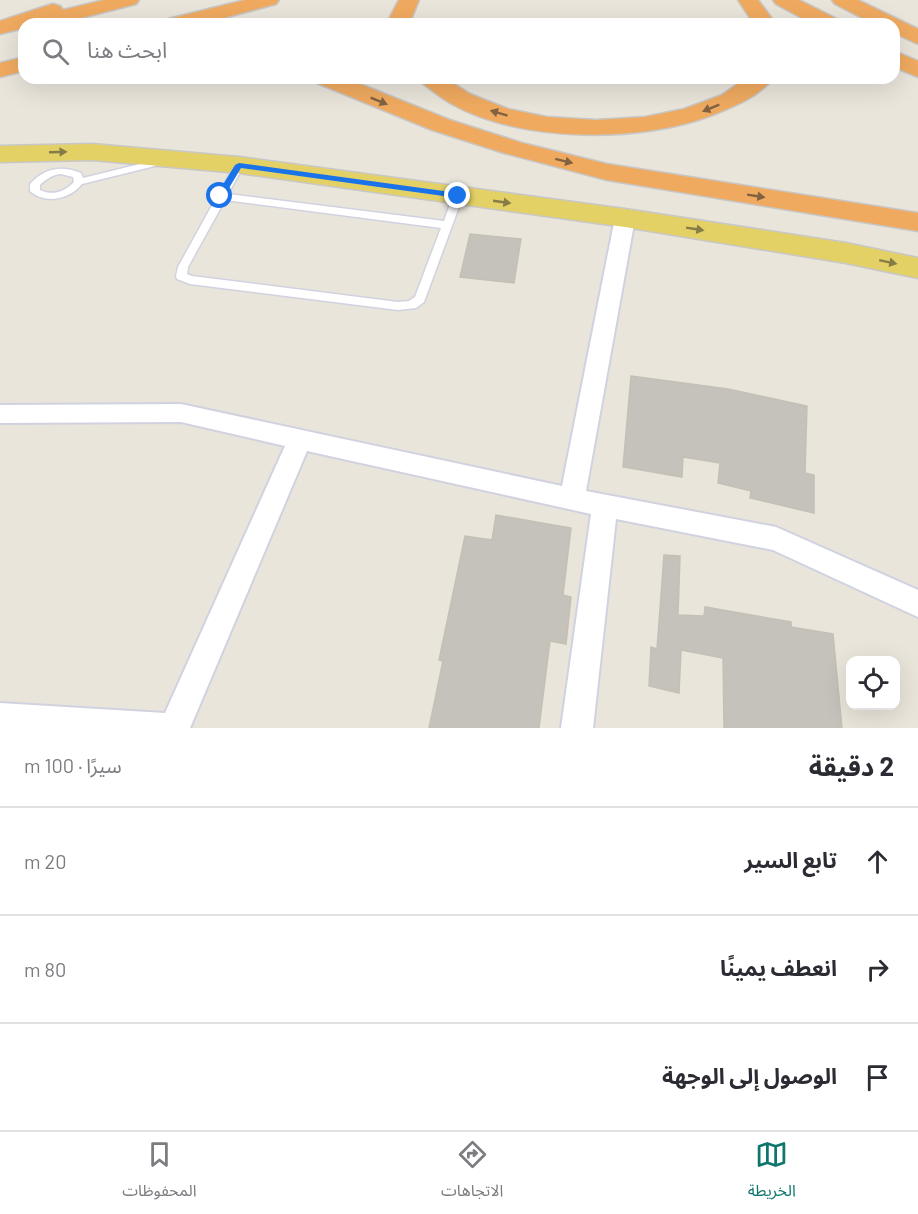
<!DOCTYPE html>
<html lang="ar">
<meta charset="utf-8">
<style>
body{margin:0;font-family:Barlow,"Noto Sans Arabic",sans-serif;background:#f2f2f3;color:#2b2b33;direction:rtl}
.controls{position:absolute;right:18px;bottom:18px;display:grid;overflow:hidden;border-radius:12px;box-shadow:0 6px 24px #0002}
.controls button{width:54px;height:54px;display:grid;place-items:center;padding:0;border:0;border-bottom:2px solid #e1e1e2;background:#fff;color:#2b2b33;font:30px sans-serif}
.stop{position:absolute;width:18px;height:18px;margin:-14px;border:4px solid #1a73e8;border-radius:50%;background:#fff}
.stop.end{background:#1a73e8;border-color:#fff;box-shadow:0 2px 6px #0008}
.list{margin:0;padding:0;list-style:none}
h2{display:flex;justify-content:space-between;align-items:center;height:78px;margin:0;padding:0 24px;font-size:26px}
h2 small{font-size:20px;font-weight:400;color:#7c7c81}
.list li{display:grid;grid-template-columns:39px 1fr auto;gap:18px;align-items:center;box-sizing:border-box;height:108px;padding:0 24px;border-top:2px solid #e1e1e2}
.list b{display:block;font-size:22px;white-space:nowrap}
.list em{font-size:20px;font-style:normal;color:#7c7c81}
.icon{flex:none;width:33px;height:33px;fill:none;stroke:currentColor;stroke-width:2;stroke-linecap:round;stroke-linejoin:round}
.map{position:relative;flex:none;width:918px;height:728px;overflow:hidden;direction:ltr}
.search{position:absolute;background:#fff;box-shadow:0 6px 24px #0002;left:18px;right:18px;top:18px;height:66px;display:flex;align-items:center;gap:15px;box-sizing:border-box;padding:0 21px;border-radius:18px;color:#7c7c81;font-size:22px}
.sheet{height:402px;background:#fff}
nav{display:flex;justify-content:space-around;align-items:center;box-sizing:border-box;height:84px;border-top:2px solid #e1e1e2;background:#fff;font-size:16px;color:#7c7c81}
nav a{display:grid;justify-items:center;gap:3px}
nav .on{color:#0f766e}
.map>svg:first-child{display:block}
</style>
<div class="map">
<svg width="918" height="728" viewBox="0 0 918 728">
<rect width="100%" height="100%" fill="#eae5db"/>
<g fill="#c5c1bb" stroke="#c5c0b5" stroke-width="1.5">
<polygon points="470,234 521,239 514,283 460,277"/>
<polygon points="631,376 728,389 807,406 805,473 814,475 814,513 750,498 751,491 718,483 720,463 683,457 682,477 623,467"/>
<polygon points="496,515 571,528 563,595 571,597 566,644 550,641 539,728 429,728 443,661 439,660 465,536 492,540"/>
<polygon points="664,555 680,556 678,615 704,616 705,607 791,622 791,627 833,634 842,728 724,728 723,658 681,650 679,693 649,686 651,647 657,649"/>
</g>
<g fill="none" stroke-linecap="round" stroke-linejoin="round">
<g stroke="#d1d2e0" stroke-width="3">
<g id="service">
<path d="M 164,158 L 169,161 L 167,163 L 82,184 C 70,199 46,205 30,191 L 30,184 C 44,168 62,165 81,173 L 83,178 ZM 61,174 L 73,177 L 74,182 C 64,192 53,196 40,190 L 40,185 C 46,179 52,175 61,174 Z"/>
<path d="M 239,162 L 244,165 L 228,194 L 444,221 L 453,196 L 458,193 L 461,194 L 463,196 L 424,302 L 416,308 L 398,310 L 190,284 L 177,279 L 176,276 L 178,267 L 216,198 L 215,196 L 219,193 L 236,163 ZM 225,200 L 441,228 L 415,297 L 409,301 L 398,302 L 192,276 L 187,274 L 188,267 Z"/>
</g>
</g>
<g stroke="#d1d2e0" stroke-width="4">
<polygon id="minor" points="625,212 632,214 635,218 586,491 776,527 918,590 918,617 773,550 616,519 593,728 561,728 591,514 307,451 190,728 0,728 0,703 165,713 285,446 181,422 0,423 0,405 181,404 562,486 615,218 618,214"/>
</g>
<g stroke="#c7c7c7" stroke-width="3">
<polygon id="primary" points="92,144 239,157 625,209 846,243 918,258 918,278 846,263 625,227 239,173 92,160 0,162 0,146"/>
</g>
<g stroke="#c7c7c7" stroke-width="3">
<g id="motorway">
<polygon points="104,0 139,0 136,4 58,24 24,24 24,28 0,34 0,21 46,6 53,4 60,6 63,10"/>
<polygon points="245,0 279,0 276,4 201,24 165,24 168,19"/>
<polygon points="399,0 419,0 412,17 412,24 390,24 390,17"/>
<polygon points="738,0 758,0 776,24 754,24"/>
<polygon points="773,0 799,0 837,19 840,24 813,24 776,4"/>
<polygon points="832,0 858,0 918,29 918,44 894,33 894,24 874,24 835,4"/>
<polygon points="894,51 918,61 918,77 894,67"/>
<polygon points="24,57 24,71 0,77 0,63"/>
<polygon points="313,78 345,78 450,120 522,143 607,164 918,213 918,231 607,180 504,153 432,130 317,83"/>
<path d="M 418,78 L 445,78 L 470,94 L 508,109 L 547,117 L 596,120 L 645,117 L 684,109 L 722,95 L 746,78 L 773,78 C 760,96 735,106 715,114 C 643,143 521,143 452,104 C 441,98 432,90 422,83 Z"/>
</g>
</g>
<use href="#service" fill="#fff" fill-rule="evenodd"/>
<use href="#minor" fill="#fff" fill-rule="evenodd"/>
<use href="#primary" fill="#e4d166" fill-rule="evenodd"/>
<use href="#motorway" fill="#f0aa60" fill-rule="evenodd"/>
</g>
<defs><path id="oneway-solid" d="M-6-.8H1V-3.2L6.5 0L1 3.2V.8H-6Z" transform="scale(1.5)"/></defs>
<g fill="#826241">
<use href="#oneway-solid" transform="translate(379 101) rotate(22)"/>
<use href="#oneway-solid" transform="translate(711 108) rotate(158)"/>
<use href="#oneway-solid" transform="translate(499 113) rotate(-163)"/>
<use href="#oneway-solid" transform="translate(564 161) rotate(14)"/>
<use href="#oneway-solid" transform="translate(756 196) rotate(9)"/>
</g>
<g fill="#867c47">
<use href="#oneway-solid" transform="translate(58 152) rotate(-2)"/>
<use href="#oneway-solid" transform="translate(502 202) rotate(8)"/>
<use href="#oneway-solid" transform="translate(695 229) rotate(9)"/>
<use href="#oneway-solid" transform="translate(888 262) rotate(12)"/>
</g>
<polygon fill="#1a73e8" points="239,163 458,193 462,196 458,198 241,168 223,198 218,198 216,196 235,165"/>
</svg>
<div class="controls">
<button><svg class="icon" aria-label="locate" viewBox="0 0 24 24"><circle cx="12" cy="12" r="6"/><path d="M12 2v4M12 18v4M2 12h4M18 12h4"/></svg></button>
</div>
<div class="stop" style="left:220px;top:196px"></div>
<div class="stop end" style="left:458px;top:196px"></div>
<div class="search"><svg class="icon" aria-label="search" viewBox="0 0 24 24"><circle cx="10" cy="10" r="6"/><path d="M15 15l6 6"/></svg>ابحث هنا</div>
</div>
<section class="sheet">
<h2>2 دقيقة<small>سيرًا · 100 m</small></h2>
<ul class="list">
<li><svg class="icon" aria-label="ahead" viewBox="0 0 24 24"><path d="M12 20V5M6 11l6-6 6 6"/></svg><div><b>تابع السير</b></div><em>20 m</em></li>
<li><svg class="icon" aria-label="right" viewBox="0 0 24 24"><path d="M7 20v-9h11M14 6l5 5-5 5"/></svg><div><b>انعطف يمينًا</b></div><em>80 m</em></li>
<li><svg class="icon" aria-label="arrive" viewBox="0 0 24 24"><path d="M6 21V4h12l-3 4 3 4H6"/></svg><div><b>الوصول إلى الوجهة</b></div></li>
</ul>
</section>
<nav>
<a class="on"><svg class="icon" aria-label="map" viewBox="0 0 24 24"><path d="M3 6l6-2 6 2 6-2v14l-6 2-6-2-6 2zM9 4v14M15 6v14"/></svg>الخريطة</a>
<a><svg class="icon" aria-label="directions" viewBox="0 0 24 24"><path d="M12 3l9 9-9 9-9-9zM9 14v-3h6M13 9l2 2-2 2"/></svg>الاتجاهات</a>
<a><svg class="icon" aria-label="saved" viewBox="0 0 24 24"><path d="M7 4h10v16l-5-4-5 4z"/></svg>المحفوظات</a>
</nav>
